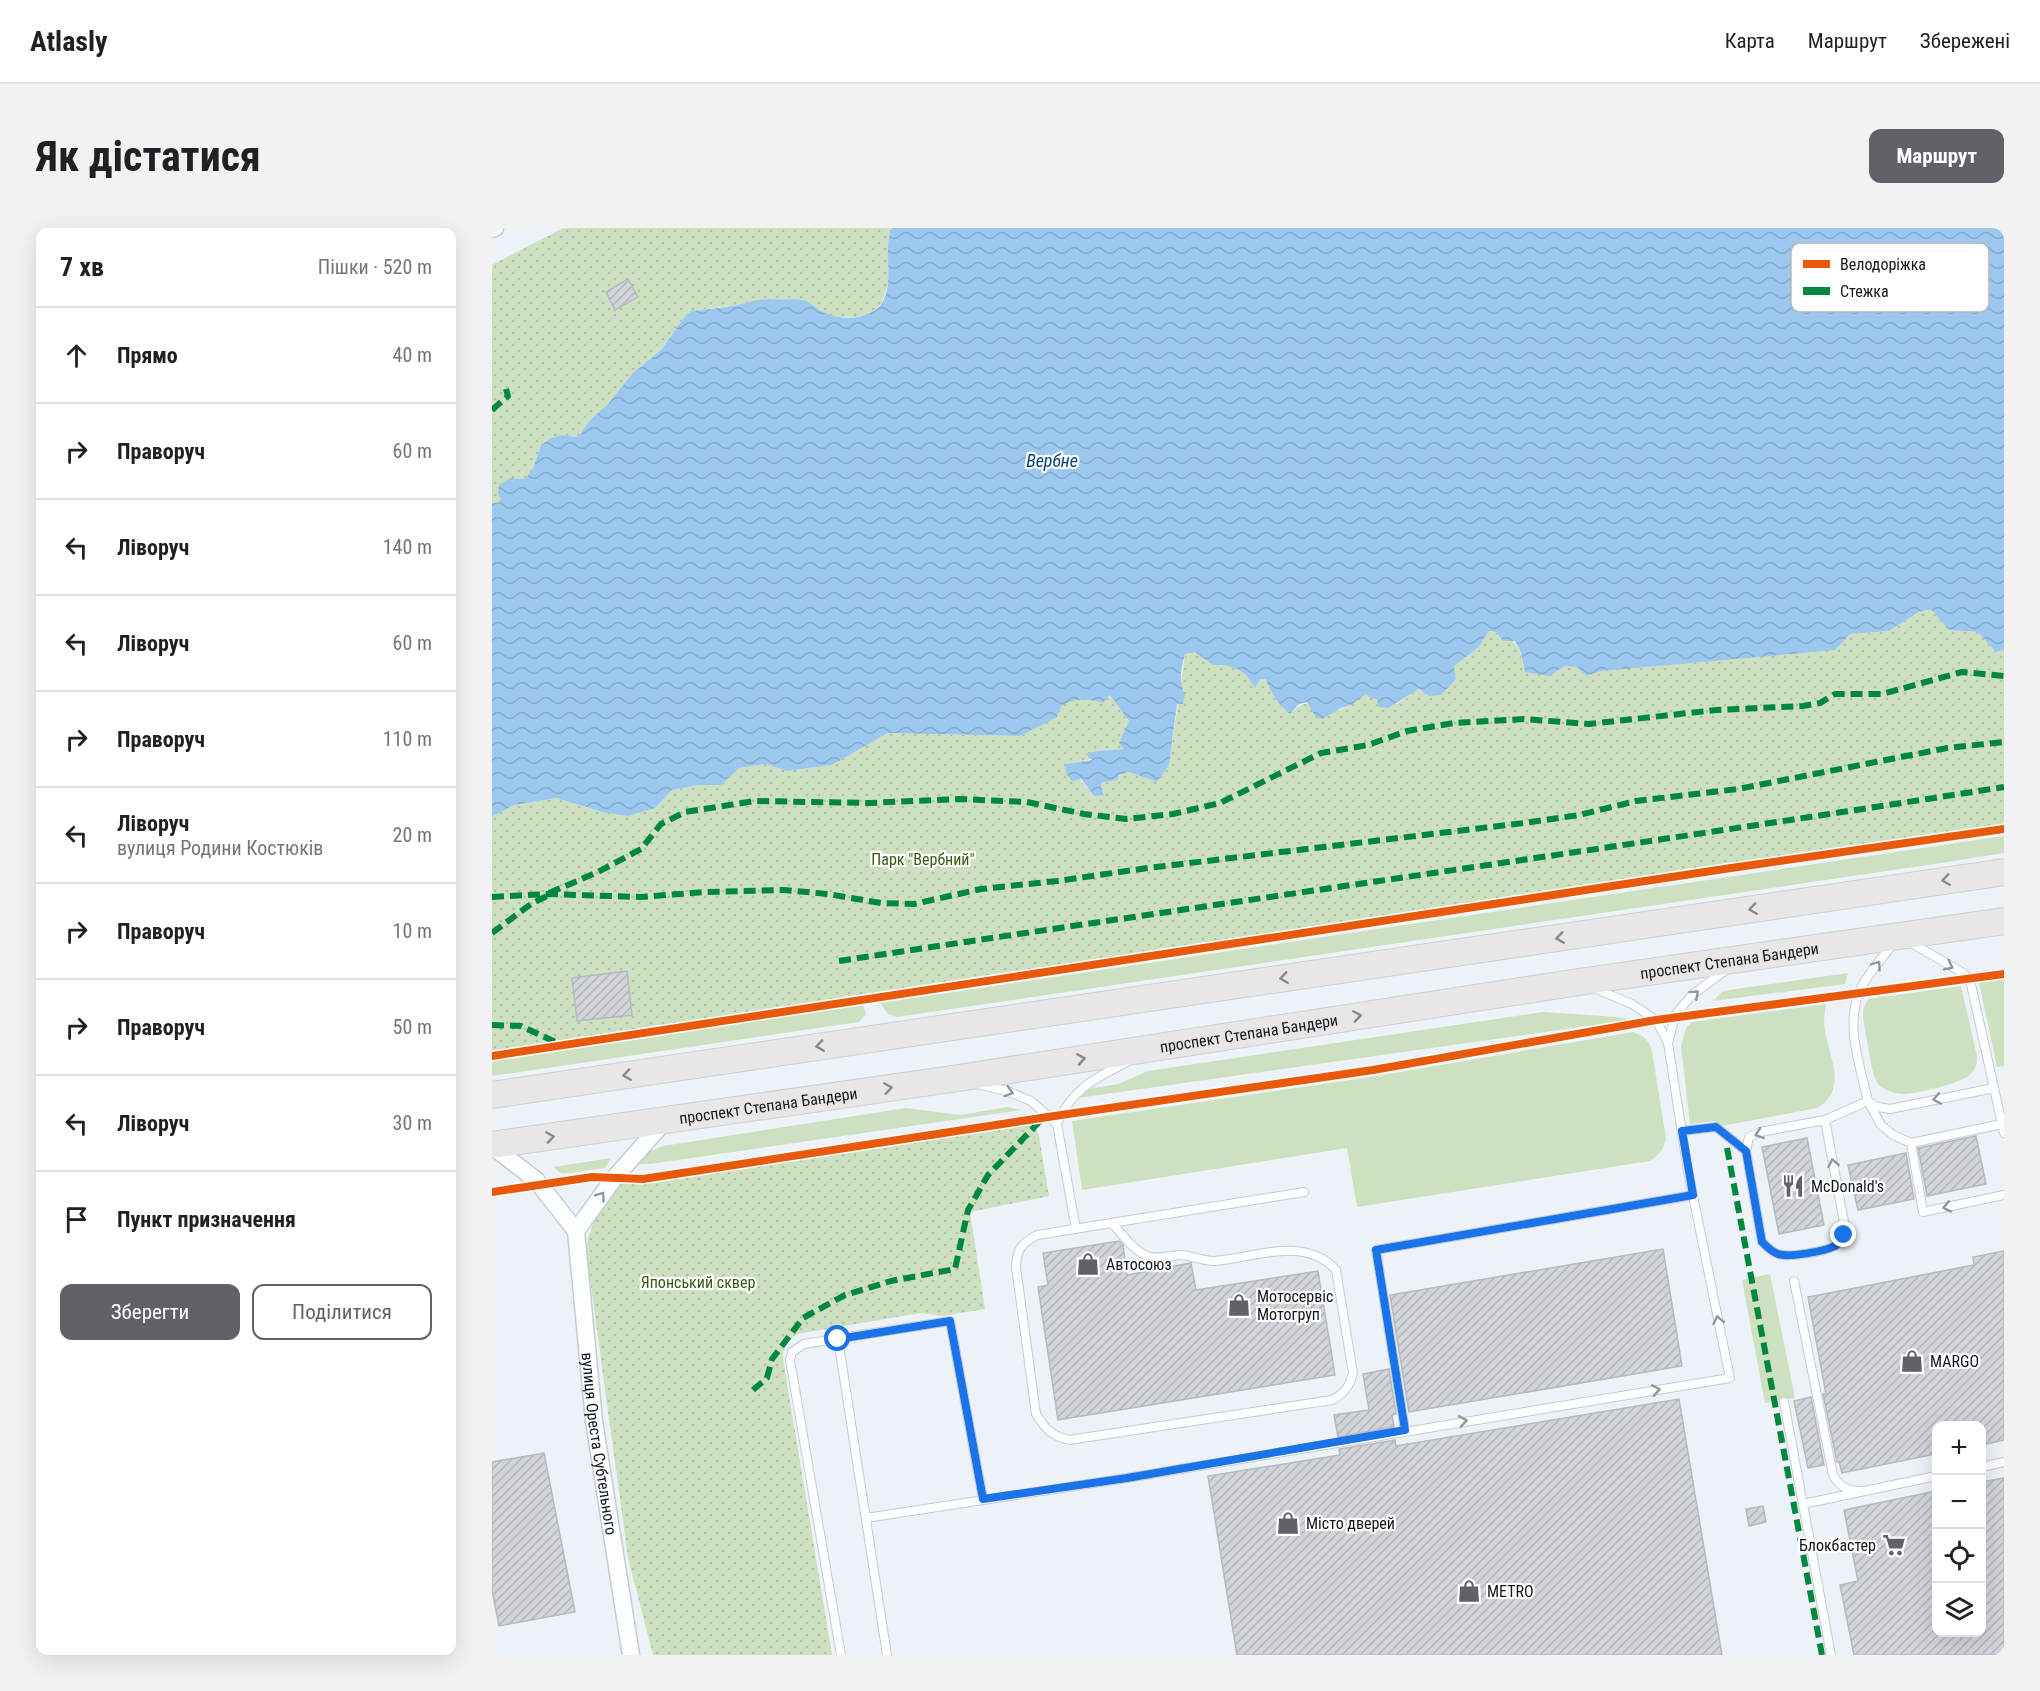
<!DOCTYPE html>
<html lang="uk">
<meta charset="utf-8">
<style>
body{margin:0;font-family:"Roboto Condensed",sans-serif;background:#f2f2f2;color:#202124}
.controls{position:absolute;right:18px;bottom:18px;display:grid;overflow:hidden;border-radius:12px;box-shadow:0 6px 24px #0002}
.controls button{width:54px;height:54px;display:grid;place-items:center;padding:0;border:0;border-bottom:2px solid #e0e0e0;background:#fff;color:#202124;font:30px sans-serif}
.stop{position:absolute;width:18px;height:18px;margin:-14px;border:4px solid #1a73e8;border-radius:50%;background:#fff}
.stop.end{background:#1a73e8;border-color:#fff;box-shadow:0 2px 6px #0008}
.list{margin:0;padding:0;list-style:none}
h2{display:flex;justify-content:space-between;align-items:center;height:78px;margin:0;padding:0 24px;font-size:26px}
h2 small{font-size:20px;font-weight:400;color:#757577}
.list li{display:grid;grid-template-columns:39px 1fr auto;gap:18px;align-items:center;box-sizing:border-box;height:96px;padding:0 24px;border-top:2px solid #e0e0e0}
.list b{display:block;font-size:22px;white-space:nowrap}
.list p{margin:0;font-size:20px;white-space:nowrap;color:#757577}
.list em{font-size:20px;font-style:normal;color:#757577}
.actions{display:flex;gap:12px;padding:18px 24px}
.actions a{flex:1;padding:14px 0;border:2px solid #5f6367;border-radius:12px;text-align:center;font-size:21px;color:#5f6367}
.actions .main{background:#5f6367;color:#fff}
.icon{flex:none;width:33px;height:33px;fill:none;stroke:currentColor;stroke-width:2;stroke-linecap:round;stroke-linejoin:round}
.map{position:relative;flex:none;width:1512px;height:1427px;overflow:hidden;border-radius:12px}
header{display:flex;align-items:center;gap:36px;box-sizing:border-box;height:84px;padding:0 30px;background:#fff;border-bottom:2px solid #e0e0e0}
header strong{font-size:28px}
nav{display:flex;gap:33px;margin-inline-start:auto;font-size:21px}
.intro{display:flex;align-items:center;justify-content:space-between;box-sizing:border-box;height:144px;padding:0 36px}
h1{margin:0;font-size:42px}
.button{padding:15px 27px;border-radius:12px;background:#5f6367;color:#fff;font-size:21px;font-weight:700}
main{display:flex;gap:36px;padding:0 36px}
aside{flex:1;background:#fff;border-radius:12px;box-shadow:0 6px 24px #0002}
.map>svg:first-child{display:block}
</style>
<header>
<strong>Atlasly</strong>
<nav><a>Карта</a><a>Маршрут</a><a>Збережені</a></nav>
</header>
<div class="intro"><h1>Як дістатися</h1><a class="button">Маршрут</a></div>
<main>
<aside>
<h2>7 хв<small>Пішки · 520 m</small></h2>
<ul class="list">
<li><svg class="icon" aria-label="ahead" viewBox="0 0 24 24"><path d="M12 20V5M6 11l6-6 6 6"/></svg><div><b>Прямо</b></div><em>40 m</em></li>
<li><svg class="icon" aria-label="right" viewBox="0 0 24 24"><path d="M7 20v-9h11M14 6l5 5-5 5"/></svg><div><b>Праворуч</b></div><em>60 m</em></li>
<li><svg class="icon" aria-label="left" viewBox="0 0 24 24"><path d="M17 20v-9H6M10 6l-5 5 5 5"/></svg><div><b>Ліворуч</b></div><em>140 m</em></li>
<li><svg class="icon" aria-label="left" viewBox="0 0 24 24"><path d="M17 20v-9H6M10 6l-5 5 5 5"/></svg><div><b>Ліворуч</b></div><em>60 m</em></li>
<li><svg class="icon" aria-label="right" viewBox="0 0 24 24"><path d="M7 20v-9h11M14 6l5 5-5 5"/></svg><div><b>Праворуч</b></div><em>110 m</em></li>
<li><svg class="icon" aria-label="left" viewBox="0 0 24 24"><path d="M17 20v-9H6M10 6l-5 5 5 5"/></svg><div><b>Ліворуч</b><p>вулиця Родини Костюків</p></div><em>20 m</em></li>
<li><svg class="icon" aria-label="right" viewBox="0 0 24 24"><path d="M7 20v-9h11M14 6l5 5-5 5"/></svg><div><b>Праворуч</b></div><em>10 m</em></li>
<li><svg class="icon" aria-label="right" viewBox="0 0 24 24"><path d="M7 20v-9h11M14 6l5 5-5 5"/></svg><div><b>Праворуч</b></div><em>50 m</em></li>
<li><svg class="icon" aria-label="left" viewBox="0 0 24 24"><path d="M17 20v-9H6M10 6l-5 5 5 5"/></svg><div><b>Ліворуч</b></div><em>30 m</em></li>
<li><svg class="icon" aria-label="arrive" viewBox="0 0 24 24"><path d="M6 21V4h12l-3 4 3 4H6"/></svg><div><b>Пункт призначення</b></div></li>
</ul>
<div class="actions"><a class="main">Зберегти</a><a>Поділитися</a></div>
</aside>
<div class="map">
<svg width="1512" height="1427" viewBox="0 0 1512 1427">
<defs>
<pattern id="park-dots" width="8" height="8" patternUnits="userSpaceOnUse" patternTransform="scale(1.5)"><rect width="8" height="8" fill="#cde1c1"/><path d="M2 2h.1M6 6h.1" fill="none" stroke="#afc0a5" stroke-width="1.8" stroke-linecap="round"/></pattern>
<pattern id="water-waves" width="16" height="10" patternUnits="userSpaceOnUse" patternTransform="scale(1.5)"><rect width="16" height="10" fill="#9cc7ef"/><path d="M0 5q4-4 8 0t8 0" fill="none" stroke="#86aacc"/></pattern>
<pattern id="building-hatch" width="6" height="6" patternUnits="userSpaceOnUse" patternTransform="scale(1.5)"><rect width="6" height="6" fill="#d1d5d9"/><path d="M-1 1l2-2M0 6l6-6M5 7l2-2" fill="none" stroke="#b3b6ba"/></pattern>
</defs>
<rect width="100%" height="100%" fill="#ecf2f7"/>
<g fill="#cde1c1">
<polygon points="1512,608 1512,625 1449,635 405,789 396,786 388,775"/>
<polygon points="1356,745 1353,756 1221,773 1230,764 1237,762"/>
<polygon points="1512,750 1512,838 1505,839 1487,754"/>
<path d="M 1469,758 L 1485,828 C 1485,837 1483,843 1476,848 C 1466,856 1426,865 1413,866 C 1405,866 1393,863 1387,857 C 1379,847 1377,820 1374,807 C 1372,794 1367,782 1377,771 Z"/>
<path d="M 1334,776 C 1333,782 1332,789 1332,795 C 1334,825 1359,860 1325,880 L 1230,898 L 1223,893 L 1198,896 L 1189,818 L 1194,800 L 1200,794 Z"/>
<polygon points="371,777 374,786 367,794 0,848 0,831"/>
<polygon points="1051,784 1126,789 1138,792 586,870 595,861 626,856 656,843"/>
<path d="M 1141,804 C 1152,808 1157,812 1160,823 L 1174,911 C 1172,921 1167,927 1158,933 L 865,979 L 855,920 L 590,962 L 580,893 L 879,849 Z"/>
<polygon points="515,879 530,882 158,936 141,936 150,927 171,918 414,880 468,887"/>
<polygon points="119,930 113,940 70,946 61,939"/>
<polygon points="1278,1046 1303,1170 1273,1175 1250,1052"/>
</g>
<g fill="url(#park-dots)">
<polygon points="71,0 400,0 396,19 398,45 395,59 390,74 381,85 366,89 344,89 329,84 311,72 274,71 245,77 199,83 194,87 169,122 139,147 116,176 98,192 88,207 85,209 70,207 59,210 49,217 41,240 33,251 19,250 10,274 0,275 0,37"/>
<path d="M 1439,380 L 1457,402 L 1486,404 L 1504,424 L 1512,422 L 1512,596 L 0,823 L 0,589 L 22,577 L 65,570 L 110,584 L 163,580 L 180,562 L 207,557 L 229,557 L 247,540 L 274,536 L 295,543 L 340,537 L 396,505 L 528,508 L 569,478 L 581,471 L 596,471 L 611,475 L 618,467 L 637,493 L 633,503 L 632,521 L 605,523 L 600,531 L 574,536 L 602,568 L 612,566 L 609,559 L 610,554 L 637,544 L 665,554 L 677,537 L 693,426 L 703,424 L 721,437 C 740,436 754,442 763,459 L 768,451 L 774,451 C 776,461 789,480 798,486 C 816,469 817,476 837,486 L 859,477 L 874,466 L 904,476 L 927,461 L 937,468 L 956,458 L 964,451 L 962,438 L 986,420 L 997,403 C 1024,407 1028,419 1033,444 L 1073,438 L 1085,439 L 1094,448 L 1109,443 L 1358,406 L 1397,403 L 1427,384 Z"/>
<path d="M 542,895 L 547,908 L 557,968 L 478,984 L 493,1081 L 451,1088 L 429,1085 L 305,1106 C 295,1112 291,1119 291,1131 L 340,1427 L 161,1427 L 136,1330 L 94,1022 C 98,991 113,977 130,953 L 151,954 Z"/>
</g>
<path fill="url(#water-waves)" d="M 400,0 L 1512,0 L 1512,422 L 1504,424 L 1486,404 L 1457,402 L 1439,381 L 1427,384 L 1397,403 L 1358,406 L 1343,422 L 1109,443 L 1094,448 L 1085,439 L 1073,438 L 1057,448 L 1033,444 L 1029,425 L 1023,413 L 1011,413 L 1004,404 L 997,403 L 986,420 L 962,438 L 964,451 L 949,467 L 937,468 L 927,461 L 896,480 L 887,479 L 885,471 L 879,470 L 874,466 L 859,477 L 849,480 L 830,491 L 823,488 L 815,474 L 807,476 L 798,486 C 789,480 776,461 774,451 L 768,451 L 763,460 C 754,442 740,436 721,437 L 703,424 L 693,426 C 689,441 686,453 693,467 L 691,476 L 685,476 L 677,537 L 665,554 L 637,544 L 627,547 L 625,552 L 610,554 L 609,559 L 612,567 L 602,568 L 589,551 L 580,553 L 574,545 L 573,536 L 600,532 L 594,526 L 605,523 L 632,521 L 627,515 L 637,493 L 618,467 L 611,475 C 595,470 584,470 569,478 L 565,489 L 528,508 L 396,505 L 340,537 L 295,543 L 274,536 L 247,540 L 229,557 L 207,557 L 180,562 L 163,580 L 136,588 L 110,584 L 65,570 L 22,577 L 0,589 L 0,275 L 10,274 L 6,265 L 7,257 L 19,250 L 33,251 L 41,240 L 49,217 L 59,210 L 70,207 L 85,209 L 88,207 L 98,192 L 116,176 L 139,147 L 169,122 L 194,87 L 199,83 C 214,81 230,80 245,77 C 255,75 266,71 277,71 C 288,72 303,70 314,73 C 321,76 326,82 333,85 C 351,93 381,92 391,73 C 403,49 390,22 400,0 Z"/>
<g fill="url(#building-hatch)" stroke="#b6babe" stroke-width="1.5">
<polygon points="136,51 146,69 123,82 114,64"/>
<polygon points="135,743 140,787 85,793 80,750"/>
<polygon points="1484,908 1494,956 1435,968 1426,920"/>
<polygon points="1315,910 1332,997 1287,1006 1270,919"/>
<polygon points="1414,925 1422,971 1366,982 1356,937"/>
<polygon points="627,1013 631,1017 635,1047 699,1035 704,1062 826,1043 843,1147 566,1192 546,1059 556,1057 551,1025"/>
<polygon points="1171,1021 1190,1138 917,1184 898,1067"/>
<polygon points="1512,1023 1512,1212 1490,1217 1490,1197 1444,1197 1444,1226 1350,1245 1347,1234 1345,1234 1331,1166 1334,1166 1316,1069 1482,1037 1481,1029"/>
<polygon points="897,1141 904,1186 900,1187 902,1199 846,1209 842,1187 877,1182 871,1146"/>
<polygon points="1319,1169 1332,1237 1316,1240 1302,1173"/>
<polygon points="1187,1171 1230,1427 745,1427 716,1248 848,1227 847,1221 903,1212 904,1218"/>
<polygon points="52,1225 83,1384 7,1398 0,1362 0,1234"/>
<polygon points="1512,1250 1512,1427 1362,1427 1348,1357 1366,1353 1352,1282 1444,1263 1444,1404 1490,1404 1490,1254"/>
<polygon points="1271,1278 1274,1294 1257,1298 1254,1281"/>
</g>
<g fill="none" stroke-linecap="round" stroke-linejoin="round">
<g stroke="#c7cccf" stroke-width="10">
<g id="lane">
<polyline points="1416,713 1471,745 1478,752 1512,905"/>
<path d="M 1402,715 C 1391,729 1377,744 1369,760 C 1352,796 1368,837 1376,873 L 1386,879 L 1398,881 L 1502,860"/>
<polyline points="1176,815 1183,787 1200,767 1235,741"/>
<polyline points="485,856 515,863 539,873 565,896 584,1001"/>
<path d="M 565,896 C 581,859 604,850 637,833"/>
<path d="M 1190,903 L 1224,899 L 1254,923 L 1270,1014 C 1275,1019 1280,1024 1286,1026 C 1296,1030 1338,1023 1346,1016 C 1352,1011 1353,1005 1353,999 L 1333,892"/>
<polyline points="1419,915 1431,984 1512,967"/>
<polyline points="1254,923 1257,909 1268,904 1333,892 1376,873 1389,897 1401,907 1419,915 1510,896"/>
<path d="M 620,995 C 630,1006 642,1024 658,1029 C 667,1031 680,1027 690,1027 C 701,1028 711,1033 722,1033 C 762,1030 813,1007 844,1042 L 861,1145 C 858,1158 852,1166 840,1172 L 577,1212 C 560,1208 553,1201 544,1186 L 524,1039 C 525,1021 529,1016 545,1007 L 812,964"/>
<path d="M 1302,1053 L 1341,1247 C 1348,1260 1357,1263 1370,1263"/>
<polyline points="346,1111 395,1427"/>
<polyline points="1292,1174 1339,1427"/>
<polyline points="913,1202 884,1022 1201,967"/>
<polyline points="1490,1239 1512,1234"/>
<polyline points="1311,1276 1444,1248"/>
<polyline points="374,1290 635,1250 1238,1150 1196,943 1176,815 1164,792 1140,776 1099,759"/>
<polyline points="349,1427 298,1132 300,1124 312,1116 458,1093 491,1271"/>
</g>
</g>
<g stroke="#c7cccf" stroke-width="19">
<g id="street">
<polyline points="0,1 3,0"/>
<polyline points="0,918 44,952 84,1003 123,949 172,894"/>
<path id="s1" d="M 84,1003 L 102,1193 L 139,1427"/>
</g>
</g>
<g stroke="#cdd0d2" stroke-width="28">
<g id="primary">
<polyline points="0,867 1512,644"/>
<path id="s2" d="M 0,917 L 460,851 L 1087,754 L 1512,693"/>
</g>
</g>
<use href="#lane" stroke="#fcfdfe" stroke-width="8"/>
<use href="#street" stroke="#fcfdfe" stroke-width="16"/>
<use href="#primary" stroke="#e9e6e8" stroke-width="26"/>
<g stroke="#00873e" stroke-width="6" stroke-dasharray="12 6" stroke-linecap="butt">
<polyline points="0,182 16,168 14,161"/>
<polyline points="57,665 106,644 149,621 169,596 193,584 263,573 377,575 467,571 535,574 592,586 634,591 681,586 728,575 829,525 876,517 915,503 962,495 1032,491 1097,496 1224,482 1311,478 1328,475 1343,466 1390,466 1470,444 1512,448"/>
<polyline points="0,669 55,666 148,669 213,664 292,662 336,666 389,675 422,676 489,661 565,653 656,640 1032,595 1087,587 1144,573 1246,561 1455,520 1512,514"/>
<polyline points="0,705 39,676 55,668"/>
<path d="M 347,733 C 735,674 1124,620 1512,559"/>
<polyline points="0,797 29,798 68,816"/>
<polyline points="1235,920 1330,1427"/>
<polyline points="261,1162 275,1150 280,1131 311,1090 353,1067 399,1053 463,1041 476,982 496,947 549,892"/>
</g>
<g stroke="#fefefe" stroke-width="11">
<g id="cycleway">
<polyline points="0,828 1239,640 1512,601"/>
<polyline points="0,964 100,949 151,951 569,887 881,842 1164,792 1512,746"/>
</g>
</g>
<use href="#cycleway" stroke="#e8590c" stroke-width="8"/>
</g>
<defs><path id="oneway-chevron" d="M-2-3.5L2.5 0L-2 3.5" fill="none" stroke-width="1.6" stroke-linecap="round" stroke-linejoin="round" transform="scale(1.5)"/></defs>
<g stroke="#89888b">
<use href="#oneway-chevron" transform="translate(1454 652) rotate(172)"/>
<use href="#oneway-chevron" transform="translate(1261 681) rotate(172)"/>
<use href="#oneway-chevron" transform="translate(1068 710) rotate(172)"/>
<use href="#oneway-chevron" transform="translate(792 750) rotate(172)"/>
<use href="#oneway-chevron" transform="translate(865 788) rotate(-9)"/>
<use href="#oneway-chevron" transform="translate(328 818) rotate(172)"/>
<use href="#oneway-chevron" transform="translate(589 831) rotate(-9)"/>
<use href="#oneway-chevron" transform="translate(135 847) rotate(172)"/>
<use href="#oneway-chevron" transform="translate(396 860) rotate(-8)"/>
<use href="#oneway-chevron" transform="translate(58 909) rotate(-8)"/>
</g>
<g stroke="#939597">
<use href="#oneway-chevron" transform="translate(1385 737) rotate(-54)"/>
<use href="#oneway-chevron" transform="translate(1457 738) rotate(27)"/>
<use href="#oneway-chevron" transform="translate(1203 766) rotate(-42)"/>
<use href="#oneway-chevron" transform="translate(517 864) rotate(18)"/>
<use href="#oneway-chevron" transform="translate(1445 871) rotate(169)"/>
<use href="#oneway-chevron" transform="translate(1267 906) rotate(161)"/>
<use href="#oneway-chevron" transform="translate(1341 935) rotate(-101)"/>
<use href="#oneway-chevron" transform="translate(109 968) rotate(-54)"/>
<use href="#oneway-chevron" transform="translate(1455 979) rotate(169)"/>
<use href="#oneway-chevron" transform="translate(1226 1092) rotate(-102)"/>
<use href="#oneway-chevron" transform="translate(1164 1162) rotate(-9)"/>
<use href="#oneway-chevron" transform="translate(971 1193) rotate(-9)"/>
</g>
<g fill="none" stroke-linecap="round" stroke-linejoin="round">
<path stroke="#1a73e8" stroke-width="8" d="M 346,1111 L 458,1093 L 491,1271 L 635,1250 L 913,1202 L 884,1022 L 1201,967 L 1190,903 L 1224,899 L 1254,923 L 1270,1014 C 1275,1019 1280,1024 1286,1026 C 1297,1030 1333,1023 1343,1018 C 1348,1015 1350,1012 1352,1007"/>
</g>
<defs>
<g id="restaurant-bare" transform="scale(1.8)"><path d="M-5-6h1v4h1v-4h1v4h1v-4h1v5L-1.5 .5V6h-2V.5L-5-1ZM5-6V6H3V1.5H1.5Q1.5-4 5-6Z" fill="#5f6367" stroke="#fefefe" stroke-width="2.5" paint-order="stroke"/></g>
<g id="shop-bare" transform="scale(1.8)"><path d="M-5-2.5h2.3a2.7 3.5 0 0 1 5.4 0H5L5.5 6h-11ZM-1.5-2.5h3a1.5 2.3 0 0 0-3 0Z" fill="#5f6367" stroke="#fefefe" stroke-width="2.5" paint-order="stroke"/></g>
<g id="supermarket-bare" transform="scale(1.8)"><path d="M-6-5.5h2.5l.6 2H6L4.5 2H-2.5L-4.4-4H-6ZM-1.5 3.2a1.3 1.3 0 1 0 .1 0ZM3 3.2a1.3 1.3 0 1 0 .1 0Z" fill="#5f6367" stroke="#fefefe" stroke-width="2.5" paint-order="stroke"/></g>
</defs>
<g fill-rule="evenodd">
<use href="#restaurant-bare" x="1301" y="958"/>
<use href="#shop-bare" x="596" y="1036"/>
<use href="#shop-bare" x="747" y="1077"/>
<use href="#shop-bare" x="1420" y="1133"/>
<use href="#shop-bare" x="796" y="1295"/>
<use href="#supermarket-bare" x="1402" y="1317"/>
<use href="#shop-bare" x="977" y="1363"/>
</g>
<g text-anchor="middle" stroke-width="4.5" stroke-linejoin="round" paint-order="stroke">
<g font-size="16" fill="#3b5910" stroke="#fefefe">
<text x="431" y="637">Парк "Вербний"</text>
<text x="206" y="1060">Японський сквер</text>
</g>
<g font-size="16" fill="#131619" stroke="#fefefe">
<text dy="6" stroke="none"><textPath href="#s2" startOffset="1251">проспект Степана Бандери</textPath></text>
<text dy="6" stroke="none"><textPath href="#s2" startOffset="765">проспект Степана Бандери</textPath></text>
<text dy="6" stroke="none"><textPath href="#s2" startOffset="279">проспект Степана Бандери</textPath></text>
<text dy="6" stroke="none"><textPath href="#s1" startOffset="214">вулиця Ореста Субтельного</textPath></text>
</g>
<g font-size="16" fill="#131619" stroke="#fefefe" text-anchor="start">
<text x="1319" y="964">McDonald's</text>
<text x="614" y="1042">Автосоюз</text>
<text x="765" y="1074">Мотосервіс<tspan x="765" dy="18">Мотогруп</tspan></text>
<text x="1438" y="1139">MARGO</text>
<text x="814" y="1301">Місто дверей</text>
<text x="1384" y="1323" text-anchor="end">Блокбастер</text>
<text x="995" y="1369">METRO</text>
</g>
<g font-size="18" font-style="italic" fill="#004678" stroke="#fefefe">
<text x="560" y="239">Вербне</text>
</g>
</g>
<rect x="1299" y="15" width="198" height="69" rx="9" fill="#fefefe" stroke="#b8b8b9" stroke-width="1.5"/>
<rect x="1311" y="32" width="27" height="8" fill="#e8590c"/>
<rect x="1311" y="59" width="27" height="8" fill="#00873e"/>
<g font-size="16" fill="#131619">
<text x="1348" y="42">Велодоріжка</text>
<text x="1348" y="69">Стежка</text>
</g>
</svg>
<div class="controls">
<button>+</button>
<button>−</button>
<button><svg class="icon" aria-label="locate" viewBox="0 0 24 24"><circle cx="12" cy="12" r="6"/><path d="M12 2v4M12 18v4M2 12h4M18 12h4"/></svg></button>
<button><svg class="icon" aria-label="layers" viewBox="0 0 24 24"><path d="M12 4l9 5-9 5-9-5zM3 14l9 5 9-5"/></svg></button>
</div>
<div class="stop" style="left:346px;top:1111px"></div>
<div class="stop end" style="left:1352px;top:1007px"></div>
</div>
</main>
